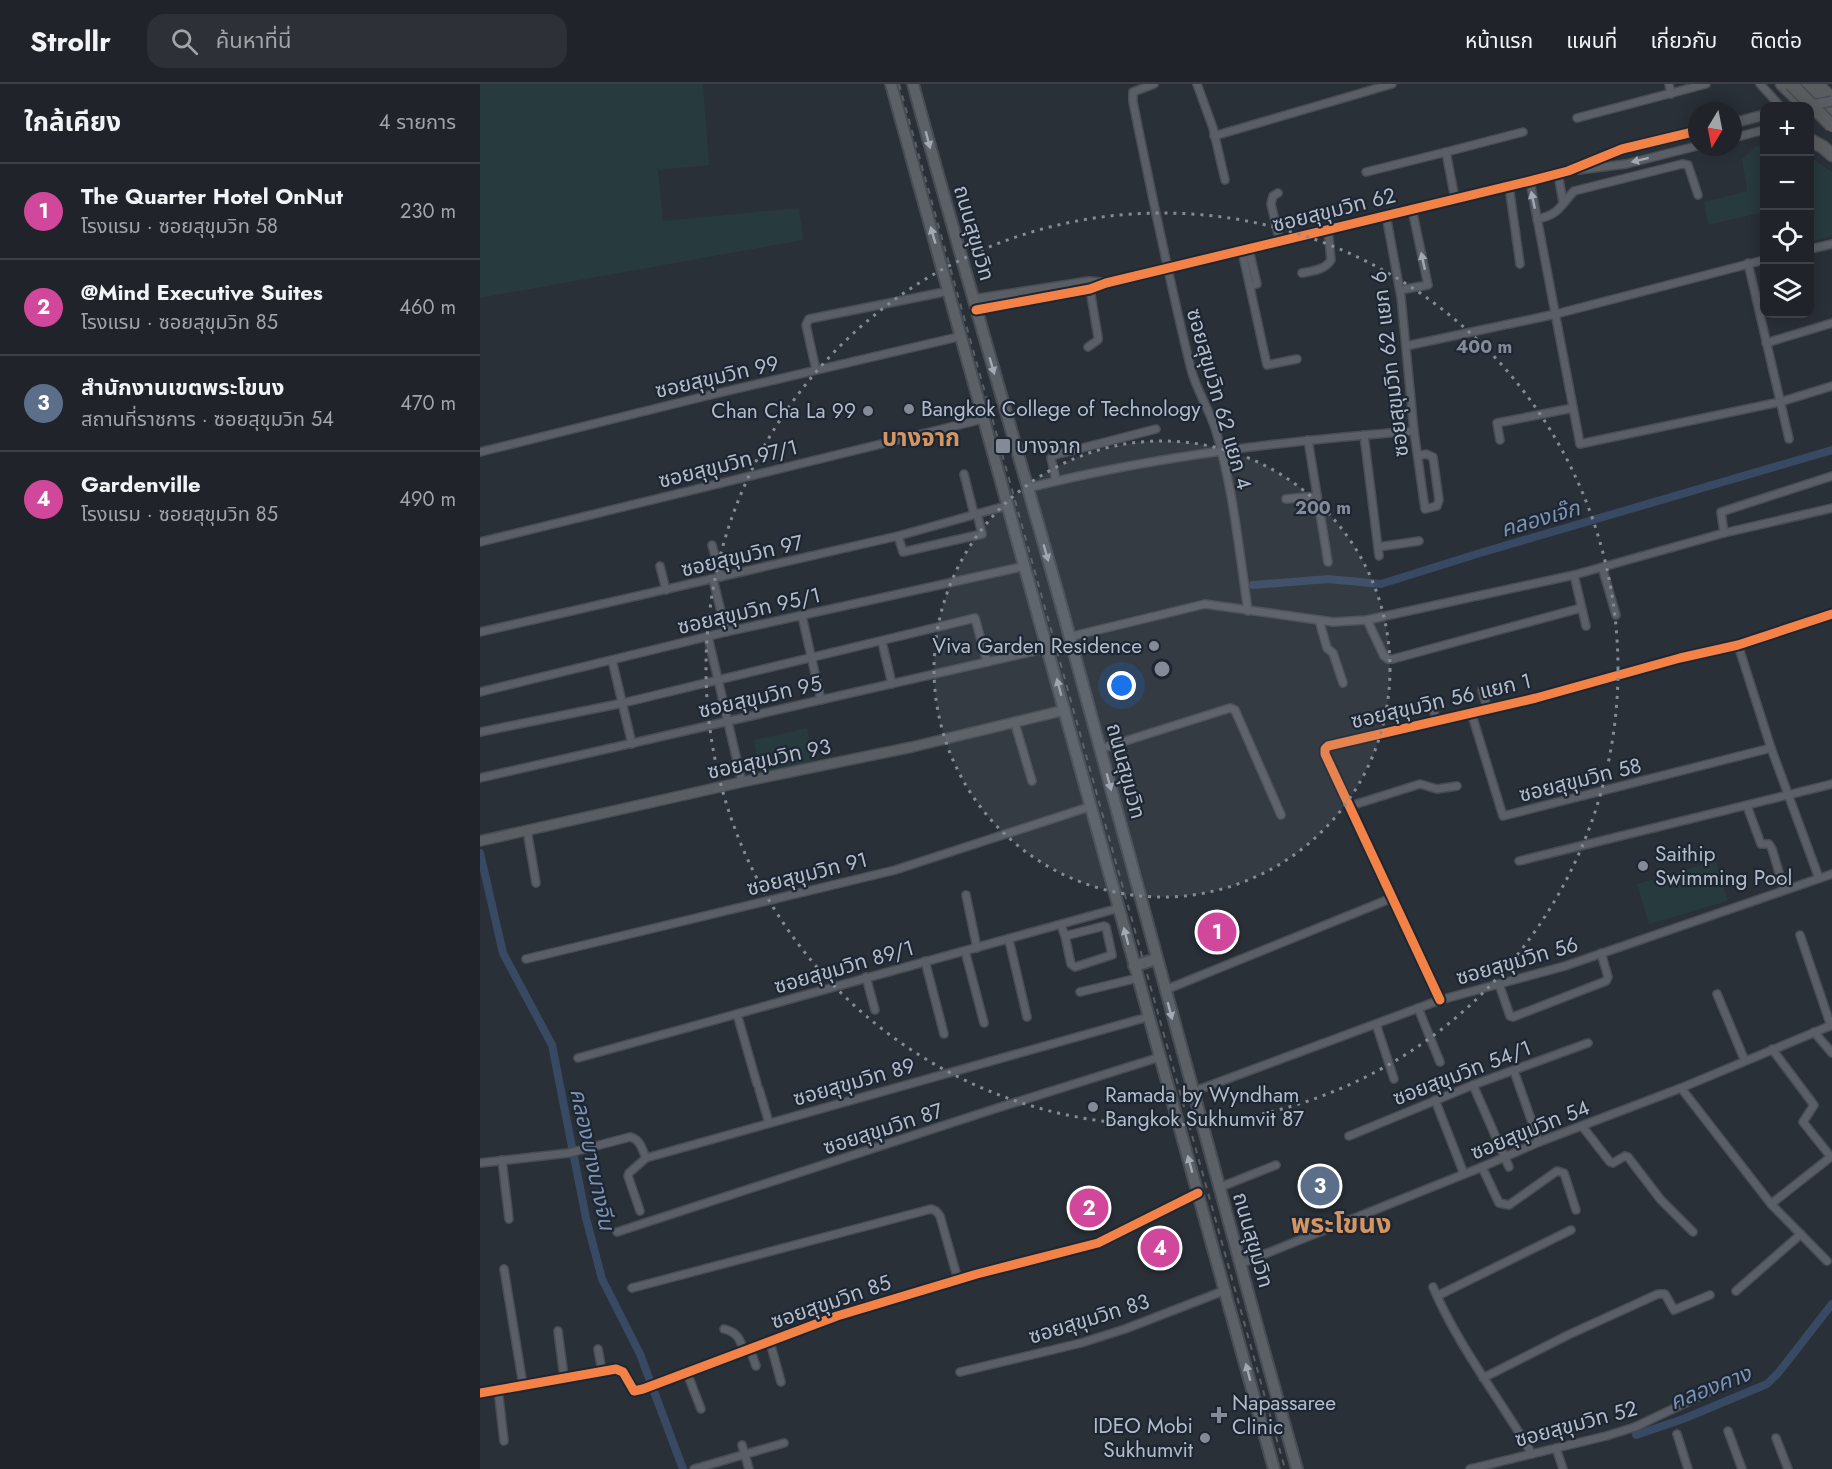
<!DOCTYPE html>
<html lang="th">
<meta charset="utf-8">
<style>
body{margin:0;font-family:Jost,"Noto Sans Thai",sans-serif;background:#2d3036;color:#f1f3f6}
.controls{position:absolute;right:18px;top:18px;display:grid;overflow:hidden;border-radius:12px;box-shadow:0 3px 15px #0003}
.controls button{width:54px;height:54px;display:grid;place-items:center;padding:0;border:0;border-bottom:2px solid #3d4147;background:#20242a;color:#f1f3f6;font:30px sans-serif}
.compass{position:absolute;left:1208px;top:18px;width:54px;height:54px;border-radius:50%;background:#20242a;box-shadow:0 3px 15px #0003;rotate:190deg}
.you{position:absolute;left:642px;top:602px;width:21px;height:21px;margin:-15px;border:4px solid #fff;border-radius:50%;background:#1a73e8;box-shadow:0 0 0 9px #1a73e833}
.badge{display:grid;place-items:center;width:39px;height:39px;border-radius:50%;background:#848b96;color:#fff;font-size:20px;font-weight:700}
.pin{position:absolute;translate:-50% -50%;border:3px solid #fff;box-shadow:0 2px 6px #0006}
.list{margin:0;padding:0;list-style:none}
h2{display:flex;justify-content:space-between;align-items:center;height:78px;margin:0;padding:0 24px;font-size:26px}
h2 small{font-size:20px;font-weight:400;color:#a2a4a8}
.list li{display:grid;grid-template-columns:39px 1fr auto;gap:18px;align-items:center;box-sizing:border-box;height:96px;padding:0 24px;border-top:2px solid #3d4147}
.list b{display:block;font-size:22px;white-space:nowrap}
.list p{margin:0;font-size:20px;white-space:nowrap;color:#a2a4a8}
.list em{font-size:20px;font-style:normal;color:#a2a4a8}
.icon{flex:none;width:33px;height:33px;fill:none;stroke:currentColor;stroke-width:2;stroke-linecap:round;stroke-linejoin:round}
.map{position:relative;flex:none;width:1352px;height:1385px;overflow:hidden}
header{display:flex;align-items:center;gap:36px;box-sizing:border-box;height:84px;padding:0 30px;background:#20242a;border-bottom:2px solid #3d4147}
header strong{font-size:28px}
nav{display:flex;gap:33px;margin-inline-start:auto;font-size:21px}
.search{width:420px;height:54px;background:#2d3036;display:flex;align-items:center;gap:15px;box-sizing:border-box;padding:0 21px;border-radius:18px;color:#a2a4a8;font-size:22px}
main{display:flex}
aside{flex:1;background:#20242a}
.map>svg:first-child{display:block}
</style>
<header>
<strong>Strollr</strong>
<div class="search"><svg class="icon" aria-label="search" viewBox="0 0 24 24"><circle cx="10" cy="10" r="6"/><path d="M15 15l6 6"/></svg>ค้นหาที่นี่</div>
<nav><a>หน้าแรก</a><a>แผนที่</a><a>เกี่ยวกับ</a><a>ติดต่อ</a></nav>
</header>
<main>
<aside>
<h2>ใกล้เคียง<small>4 รายการ</small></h2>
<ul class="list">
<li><span class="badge" style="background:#d1479c">1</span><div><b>The Quarter Hotel OnNut</b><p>โรงแรม · ซอยสุขุมวิท 58</p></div><em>230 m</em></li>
<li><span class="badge" style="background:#d1479c">2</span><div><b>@Mind Executive Suites</b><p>โรงแรม · ซอยสุขุมวิท 85</p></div><em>460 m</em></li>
<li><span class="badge" style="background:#5c6f8a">3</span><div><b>สำนักงานเขตพระโขนง</b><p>สถานที่ราชการ · ซอยสุขุมวิท 54</p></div><em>470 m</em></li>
<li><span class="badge" style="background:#d1479c">4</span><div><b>Gardenville</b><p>โรงแรม · ซอยสุขุมวิท 85</p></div><em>490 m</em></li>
</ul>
</aside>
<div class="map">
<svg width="1352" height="1385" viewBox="0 0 1352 1385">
<rect width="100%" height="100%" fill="#2a3038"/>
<g fill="#273a3e">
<polygon points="0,0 223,0 229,81 178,86 183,137 319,124 323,156 0,214"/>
<polygon points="1284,61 1284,128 1228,141 1224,118 1267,107 1262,75 1277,62"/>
<polygon points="1330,73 1352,88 1352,152 1330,158"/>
<polygon points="327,644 335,680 281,692 274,656"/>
<polygon points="1236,777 1248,817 1169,840 1157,800"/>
</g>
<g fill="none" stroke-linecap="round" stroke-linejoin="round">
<g stroke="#384963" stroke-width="8">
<polyline points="773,501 848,495 901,500 1000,469 1352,366"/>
<polyline points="0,769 23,869 72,961 106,1134 122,1195 160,1270 203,1385"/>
<polyline points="1156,1351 1203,1335 1287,1300 1299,1288 1352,1220"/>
</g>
<g stroke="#484c53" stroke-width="10">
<g id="street">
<path d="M 674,0 L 653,8 L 653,18 C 671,107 689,196 711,285 C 716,305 728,323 735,344 C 753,402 759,466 768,527"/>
<polyline points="717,0 733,44 745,96"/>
<polyline points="1189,0 1191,10"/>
<polyline points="1280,0 1300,22"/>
<polyline points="1097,34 1226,0"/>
<polyline points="734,52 912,0"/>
<polyline points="1253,54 1284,46"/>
<polyline points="966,68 1043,48"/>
<polyline points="1099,86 1146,80 1217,62"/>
<polyline points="886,88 966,68 975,115"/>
<polyline points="1078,90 1083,118"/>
<polyline points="1050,97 1100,360 1300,318 1352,302"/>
<polyline points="1029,102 1040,180"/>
<polyline points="798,109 793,112 791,120 800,158"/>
<polyline points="906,131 921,213 934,347 945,425 957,422 959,416 953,373 946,370 938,372"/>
<path d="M 1057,135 C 1079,131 1080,122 1094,107 L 1202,80 L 1208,81 L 1218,111"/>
<polyline points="1330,165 1352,160"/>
<polyline points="769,166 777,200 770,202"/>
<polyline points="762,167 787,281 817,275"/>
<polyline points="1268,179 1309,355"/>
<path d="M 822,189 C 832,187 845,186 851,176 L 848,145"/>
<polyline points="920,206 948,201 932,125"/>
<polyline points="1286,259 1352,239"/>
<polyline points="926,262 1076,230 1284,176"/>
<polyline points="608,263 618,256 618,253 610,205"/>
<polyline points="336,286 326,241 329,235 469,207"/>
<polyline points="884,351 899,472"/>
<polyline points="828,356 848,478"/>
<polyline points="1020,356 1017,339 1093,324"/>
<polyline points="0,368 226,312 482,252"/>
<polyline points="484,390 494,430"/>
<polyline points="576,396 571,374 575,371 676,345"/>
<path d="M 548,404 C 674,372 805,357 934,347"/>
<polyline points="806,415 837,412"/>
<polyline points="1244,449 1241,428 1352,392"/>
<polyline points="418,452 423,468 502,450 497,429"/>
<polyline points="0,458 503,335"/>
<polyline points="232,461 241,493"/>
<polyline points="898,463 939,457"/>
<polyline points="180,482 186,506"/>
<polyline points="1122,483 1136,531"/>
<polyline points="1094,491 1106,542"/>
<polyline points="233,495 246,548"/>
<polyline points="322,532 341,616"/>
<polyline points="839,536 847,564 853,569 863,599"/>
<polyline points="887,536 904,572 908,575 913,575 1101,524"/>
<polyline points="0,548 418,452 529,421"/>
<polyline points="228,553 262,698"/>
<polyline points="589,553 725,520 853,538 887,536 1094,491 1244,449 1352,424"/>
<polyline points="402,558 412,600"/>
<polyline points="1258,561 1291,664 1339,794"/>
<polyline points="132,576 152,660"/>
<polyline points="1002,606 1007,624"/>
<polyline points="0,608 246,548 545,482"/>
<polyline points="952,620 956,636"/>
<polyline points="991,628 1023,732 1291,664"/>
<polyline points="535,640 552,697"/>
<polyline points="0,648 143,619 495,534 507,578"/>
<polyline points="620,665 750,624 755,626 801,731"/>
<polyline points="0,694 568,564"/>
<polyline points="870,722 940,700 957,705 977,702"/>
<polyline points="1267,722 1281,760 1289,760 1292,765 1304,805"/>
<polyline points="47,746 56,799"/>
<polyline points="1039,777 1352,700"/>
<polyline points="486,811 497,864"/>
<polyline points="581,841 585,852 624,842 626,843 632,871 595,883 591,880 585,852"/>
<polyline points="1320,851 1351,942"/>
<polyline points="529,856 547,933"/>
<polyline points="485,867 504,939"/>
<polyline points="46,875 415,786 612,722"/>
<polyline points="445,877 464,950"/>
<polyline points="386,893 395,926"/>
<polyline points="1019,900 1030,932 1033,933 1126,897 1128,893 1121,869"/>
<polyline points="685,906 912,814"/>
<polyline points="600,908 658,894"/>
<polyline points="1237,910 1265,977"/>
<polyline points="960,916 845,670 845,665 848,662 1056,614 1200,574 1258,561 1352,530"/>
<polyline points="938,924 960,978"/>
<polyline points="257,930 277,1000"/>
<polyline points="896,940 914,995"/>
<polyline points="1334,948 1352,969"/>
<polyline points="1292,965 1334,1021 1323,1038 1351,1073"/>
<polyline points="98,974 639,824"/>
<polyline points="1034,987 1059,1058"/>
<polyline points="993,1001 1029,1083"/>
<polyline points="1201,1004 1291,1120 1347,1177"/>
<polyline points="279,1005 289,1039"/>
<polyline points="712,1008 960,916 1085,882 1352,790"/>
<polyline points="955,1016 984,1090"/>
<polyline points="1102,1042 1130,1078 1133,1079 1145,1072 1148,1073 1181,1116 1213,1148"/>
<polyline points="869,1052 993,1001 1108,959"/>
<polyline points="22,1076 29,1135"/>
<path d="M 0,1079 L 89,1069 L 150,1053 C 160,1055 162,1065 166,1074 L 668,933"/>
<polyline points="1002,1083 1019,1119 1029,1121 1077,1087 1084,1089 1096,1126"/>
<polyline points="738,1104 796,1081"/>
<polyline points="1291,1120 1352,1072"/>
<polyline points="160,1127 148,1092 149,1089 166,1074"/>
<polyline points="137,1148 508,1027 680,973"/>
<polyline points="760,1180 1002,1083 1059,1058 1201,1004 1352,941"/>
<polyline points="24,1185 43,1301"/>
<path d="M 953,1203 C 978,1262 1020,1315 1052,1370"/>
<polyline points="152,1204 451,1125 456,1127 460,1132 478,1196"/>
<polyline points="1256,1207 1321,1150"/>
<polyline points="957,1212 1091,1146"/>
<path d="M 244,1245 C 257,1248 260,1255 264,1267"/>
<polyline points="78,1247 84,1293"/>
<polyline points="290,1258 301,1298"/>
<polyline points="118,1265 122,1287"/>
<polyline points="270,1265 276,1282"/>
<polyline points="480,1288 601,1259 645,1245 746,1206"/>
<polyline points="207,1289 221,1325"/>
<polyline points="1003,1294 1088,1251 1178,1210 1185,1210 1194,1226 1230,1211"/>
<polyline points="18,1305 24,1357"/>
<polyline points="0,1309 136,1285 143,1288 154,1307 163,1305 357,1232 497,1190 618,1159 718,1109"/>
<polyline points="1248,1347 1262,1385"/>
<polyline points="1197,1350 1208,1385"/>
<polyline points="1296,1354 1308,1385"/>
<polyline points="262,1361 269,1385"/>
<polyline points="1076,1364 1083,1385"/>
<polyline points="214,1385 304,1359"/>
<polyline points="990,1385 1126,1352 1155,1343 1241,1302"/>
</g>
</g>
<g stroke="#484c53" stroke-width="12">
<g id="secondary">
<polyline points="1253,39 1284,31"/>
<polyline points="493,216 609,198 621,199"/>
<polyline points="496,226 610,205 626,199 1050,97 1088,87 1142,65 1217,47"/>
<polyline points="0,757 262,698 432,663 585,626"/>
</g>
</g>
<g stroke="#484c55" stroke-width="14">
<g id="primary">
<polyline points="411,0 794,1385"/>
<path d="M 433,0 C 481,177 534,352 583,528 C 661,814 737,1100 817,1385"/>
<polyline points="654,882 676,875"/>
</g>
</g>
<g stroke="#474c53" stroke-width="15">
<g id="highway">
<polyline points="1302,0 1325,22"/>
<polyline points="1324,0 1352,28"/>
<polyline points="1337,0 1352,15"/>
<polyline points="1330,56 1343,63 1352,71"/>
</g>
</g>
<use href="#street" stroke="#5a5e66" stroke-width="7"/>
<use href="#secondary" stroke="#595d64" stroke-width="9"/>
<use href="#primary" stroke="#5c6168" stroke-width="10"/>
<use href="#highway" stroke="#5a5d60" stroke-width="12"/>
<polyline stroke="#595d64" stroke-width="2" stroke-dasharray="6 6" stroke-linecap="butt" points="419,0 805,1385"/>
<g stroke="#484c53" stroke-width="12" stroke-linecap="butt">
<polyline id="secondary-bridge" points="1328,22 1352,17"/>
</g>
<g stroke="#474c53" stroke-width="15" stroke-linecap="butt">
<polyline id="highway-bridge" points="1311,0 1352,42"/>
</g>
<use href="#secondary-bridge" stroke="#595d64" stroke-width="9"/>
<use href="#highway-bridge" stroke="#5a5d60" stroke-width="12"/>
<g stroke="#1d2633" stroke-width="13">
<g id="cycleway">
<polyline points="496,226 610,205 626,199 1050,97 1088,87 1142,65 1217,47"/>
<polyline points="960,916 845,670 845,665 848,662 1056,614 1200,574 1258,561 1352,530"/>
<polyline points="0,1309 136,1285 143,1288 154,1307 163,1305 357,1232 497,1190 618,1159 718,1109"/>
</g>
</g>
<use href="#cycleway" stroke="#f48246" stroke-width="9"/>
</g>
<defs><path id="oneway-solid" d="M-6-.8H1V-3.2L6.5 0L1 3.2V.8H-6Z" transform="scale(1.5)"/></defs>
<g fill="#a2aab6">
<use href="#oneway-solid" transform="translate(448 56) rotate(75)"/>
<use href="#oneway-solid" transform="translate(453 151) rotate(-106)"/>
<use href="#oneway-solid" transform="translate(512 282) rotate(74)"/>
<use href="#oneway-solid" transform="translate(566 469) rotate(74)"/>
<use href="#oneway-solid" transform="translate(579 603) rotate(-105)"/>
<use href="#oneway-solid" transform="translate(629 698) rotate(75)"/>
<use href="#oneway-solid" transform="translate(646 852) rotate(-105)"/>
<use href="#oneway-solid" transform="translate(690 927) rotate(75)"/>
<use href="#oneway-solid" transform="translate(710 1080) rotate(-105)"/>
<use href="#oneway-solid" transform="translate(768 1288) rotate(-105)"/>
</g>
<g fill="#a2a9b5">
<use href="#oneway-solid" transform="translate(1160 76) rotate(166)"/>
<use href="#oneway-solid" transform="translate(1053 116) rotate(-102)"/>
<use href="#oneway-solid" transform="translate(943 177) rotate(-102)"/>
</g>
<circle cx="682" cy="585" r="228" fill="#848b96" fill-opacity=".12"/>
<g fill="none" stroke="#848b96" stroke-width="3" stroke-dasharray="3 6">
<circle cx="682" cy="585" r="228"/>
<circle cx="682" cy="585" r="456"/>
</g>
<g fill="#848b96" stroke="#1d2633" stroke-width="2">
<circle cx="429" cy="325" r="6"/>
<circle cx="388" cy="327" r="6"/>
<rect x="515" y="354" width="16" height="16" rx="3"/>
<circle cx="674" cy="562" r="6"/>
<circle cx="1163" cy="782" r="6"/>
<circle cx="613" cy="1023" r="6"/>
<path d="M736 1322h6v6h6v6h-6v6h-6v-6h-6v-6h6z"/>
<circle cx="725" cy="1354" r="6"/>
</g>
<g text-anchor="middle" stroke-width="4.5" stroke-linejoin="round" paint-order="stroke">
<g font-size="21" fill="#b4bcc9" stroke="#1d2633">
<text transform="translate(854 126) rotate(-14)" y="7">ซอยสุขุมวิท 62</text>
<text transform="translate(494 149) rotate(74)" y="7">ถนนสุขุมวิท</text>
<text transform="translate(910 280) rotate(-97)" y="7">ซอยสุขุมวิท 62 แยก 6</text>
<text transform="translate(237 293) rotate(-13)" y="7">ซอยสุขุมวิท 99</text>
<text transform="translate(739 315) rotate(74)" y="7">ซอยสุขุมวิท 62 แยก 4</text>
<text transform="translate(248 380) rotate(-14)" y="7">ซอยสุขุมวิท 97/1</text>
<text transform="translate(262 472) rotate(-13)" y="7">ซอยสุขุมวิท 97</text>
<text transform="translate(269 527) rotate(-13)" y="7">ซอยสุขุมวิท 95/1</text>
<text transform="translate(280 613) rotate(-13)" y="7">ซอยสุขุมวิท 95</text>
<text transform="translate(961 617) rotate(-13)" y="7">ซอยสุขุมวิท 56 แยก 1</text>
<text transform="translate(289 675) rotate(-12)" y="7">ซอยสุขุมวิท 93</text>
<text transform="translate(646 687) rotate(75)" y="7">ถนนสุขุมวิท</text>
<text transform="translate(1100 696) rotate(-14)" y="7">ซอยสุขุมวิท 58</text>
<text transform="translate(327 790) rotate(-14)" y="7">ซอยสุขุมวิท 91</text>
<text transform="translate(1037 877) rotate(-16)" y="7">ซอยสุขุมวิท 56</text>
<text transform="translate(364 883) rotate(-16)" y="7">ซอยสุขุมวิท 89/1</text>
<text transform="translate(982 989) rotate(-21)" y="7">ซอยสุขุมวิท 54/1</text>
<text transform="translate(374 998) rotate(-16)" y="7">ซอยสุขุมวิท 89</text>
<text transform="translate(403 1045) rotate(-18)" y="7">ซอยสุขุมวิท 87</text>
<text transform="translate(1050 1046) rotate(-22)" y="7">ซอยสุขุมวิท 54</text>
<text transform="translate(773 1156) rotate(74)" y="7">ถนนสุขุมวิท</text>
<text transform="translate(351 1218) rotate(-19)" y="7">ซอยสุขุมวิท 85</text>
<text transform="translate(609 1235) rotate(-17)" y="7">ซอยสุขุมวิท 83</text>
<text transform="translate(1096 1340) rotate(-15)" y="7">ซอยสุขุมวิท 52</text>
</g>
<g font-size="21" fill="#b4bcc9" stroke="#1d2633" text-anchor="start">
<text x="441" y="332">Bangkok College of Technology</text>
<text x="376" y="334" text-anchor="end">Chan Cha La 99</text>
<text x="536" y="369">บางจาก</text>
<text x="662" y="569" text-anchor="end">Viva Garden Residence</text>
<text x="1175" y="777">Saithip<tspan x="1175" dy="24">Swimming Pool</tspan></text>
<text x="625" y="1018">Ramada by Wyndham<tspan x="625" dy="24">Bangkok Sukhumvit 87</tspan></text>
<text x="752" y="1326">Napassaree<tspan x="752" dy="24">Clinic</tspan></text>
<text x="713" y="1349" text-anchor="end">IDEO Mobi<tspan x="713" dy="24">Sukhumvit</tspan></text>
</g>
<g font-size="22" font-style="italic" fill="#7c92b1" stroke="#1d2633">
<text transform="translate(1060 434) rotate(-16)" y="8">คลองเจ๊ก</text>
<text transform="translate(113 1075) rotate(78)" y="8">คลองบางนางจีน</text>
<text transform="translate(1230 1303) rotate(-21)" y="8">คลองคาง</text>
</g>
<g font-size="24" font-weight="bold" fill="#d59563" stroke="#1d2633">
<text x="441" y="362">บางจาก</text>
</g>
<g font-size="27" font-weight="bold" fill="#d59563" stroke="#1d2633">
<text x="861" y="1149">พระโขนง</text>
</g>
</g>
<circle cx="682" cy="585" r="9" fill="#848b96" stroke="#1d2633" stroke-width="3"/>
<g font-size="18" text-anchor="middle" font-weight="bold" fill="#848b96" stroke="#1d2633" stroke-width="4.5" stroke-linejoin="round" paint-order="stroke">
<text x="1004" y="269">400 m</text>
<text x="843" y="430">200 m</text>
</g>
</svg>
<div class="controls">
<button>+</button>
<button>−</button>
<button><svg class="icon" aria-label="locate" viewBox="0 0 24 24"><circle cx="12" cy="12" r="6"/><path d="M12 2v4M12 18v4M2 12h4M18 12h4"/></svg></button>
<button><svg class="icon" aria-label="layers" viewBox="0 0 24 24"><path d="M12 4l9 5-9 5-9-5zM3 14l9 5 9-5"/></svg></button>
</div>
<svg class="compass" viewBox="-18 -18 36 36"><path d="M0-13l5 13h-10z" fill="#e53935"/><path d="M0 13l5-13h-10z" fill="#a2a4a8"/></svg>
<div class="you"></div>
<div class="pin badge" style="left:737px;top:848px;background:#d1479c">1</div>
<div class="pin badge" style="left:609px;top:1124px;background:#d1479c">2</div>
<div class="pin badge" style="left:840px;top:1102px;background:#5c6f8a">3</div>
<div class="pin badge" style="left:680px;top:1164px;background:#d1479c">4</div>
</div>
</main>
